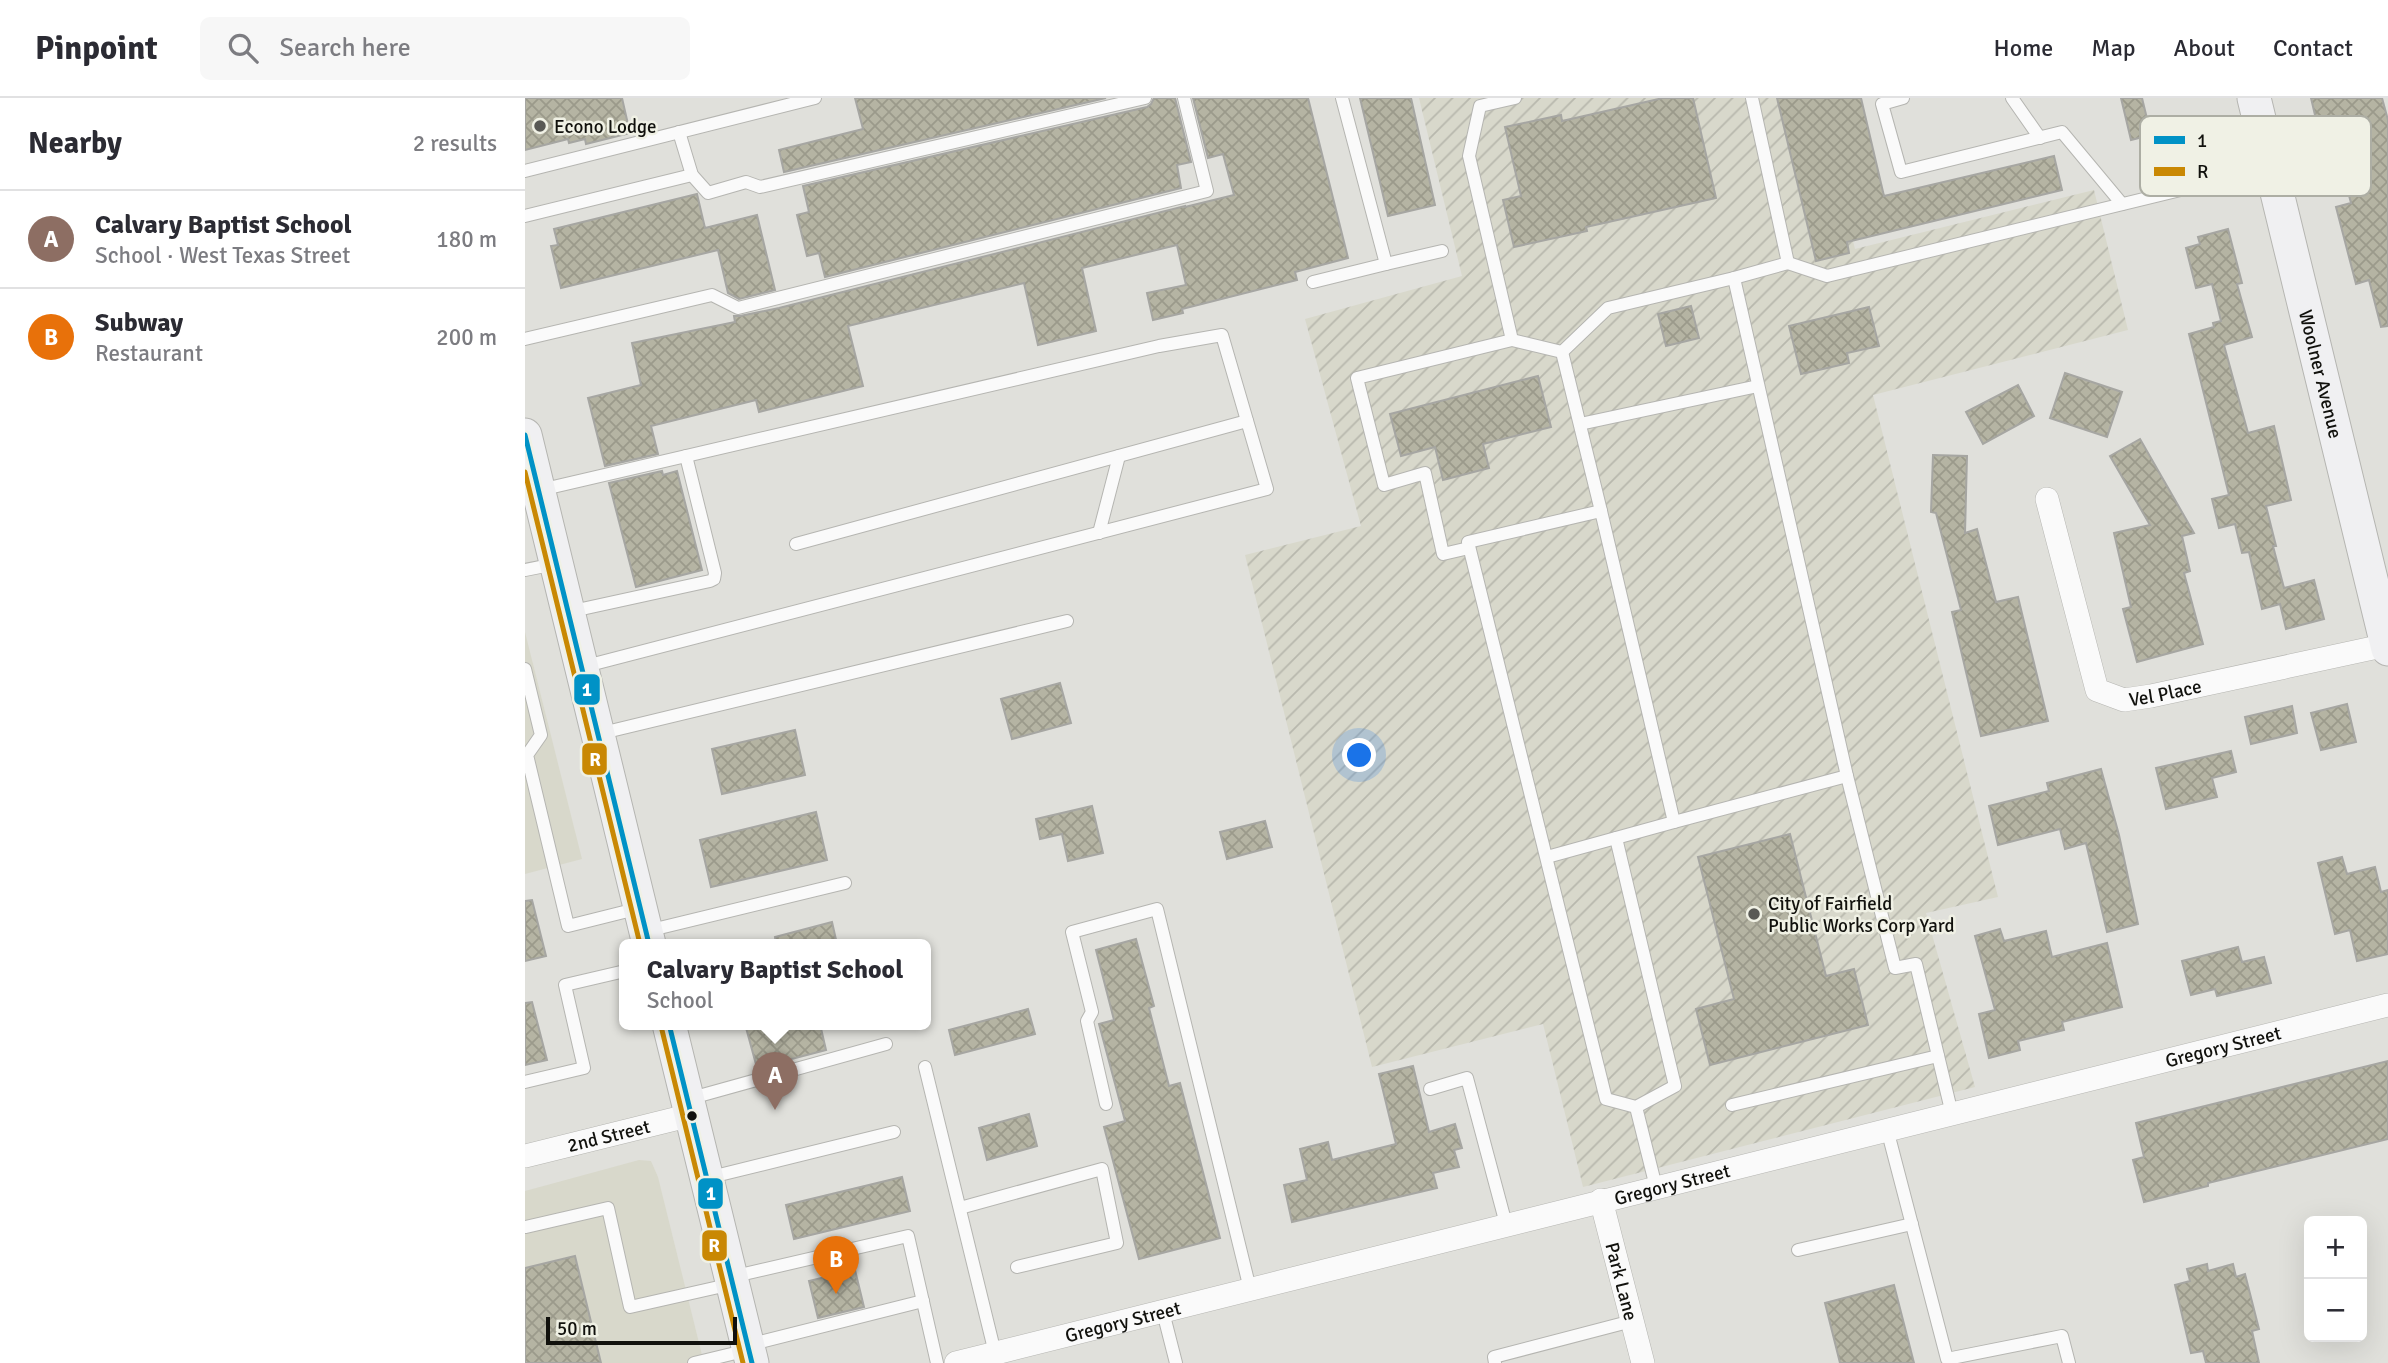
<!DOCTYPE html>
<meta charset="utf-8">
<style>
body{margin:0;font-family:Signika,sans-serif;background:#f7f7f7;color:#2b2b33}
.controls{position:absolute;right:21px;bottom:21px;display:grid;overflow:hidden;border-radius:10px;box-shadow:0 7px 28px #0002}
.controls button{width:63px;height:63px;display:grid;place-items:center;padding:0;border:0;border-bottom:2px solid #e1e1e2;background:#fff;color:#2b2b33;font:35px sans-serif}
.scale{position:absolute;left:21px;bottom:18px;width:191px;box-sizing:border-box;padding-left:7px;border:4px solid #11110d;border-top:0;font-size:19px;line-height:24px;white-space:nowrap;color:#11110d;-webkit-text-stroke:5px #f0f1e5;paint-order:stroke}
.you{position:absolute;left:835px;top:658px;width:24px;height:24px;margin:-18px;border:5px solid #fff;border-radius:50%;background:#1a73e8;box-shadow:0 0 0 10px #1a73e833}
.badge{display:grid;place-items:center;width:46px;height:46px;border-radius:50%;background:#595955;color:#fff;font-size:23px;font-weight:700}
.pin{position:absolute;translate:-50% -58px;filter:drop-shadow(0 2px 4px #0008)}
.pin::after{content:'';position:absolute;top:37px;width:24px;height:21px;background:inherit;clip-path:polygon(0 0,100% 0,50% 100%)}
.popup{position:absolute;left:94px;top:841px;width:312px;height:91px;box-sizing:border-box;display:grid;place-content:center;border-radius:10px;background:#fff;filter:drop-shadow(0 2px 5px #0005);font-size:23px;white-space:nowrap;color:#7c7c81}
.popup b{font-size:26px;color:#2b2b33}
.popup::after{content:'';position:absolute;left:50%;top:100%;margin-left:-14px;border:14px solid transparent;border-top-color:#fff}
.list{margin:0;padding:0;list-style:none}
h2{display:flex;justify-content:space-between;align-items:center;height:91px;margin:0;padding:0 28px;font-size:30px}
h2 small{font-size:23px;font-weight:400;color:#7c7c81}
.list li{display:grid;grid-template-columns:46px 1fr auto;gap:21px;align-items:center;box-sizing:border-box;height:98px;padding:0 28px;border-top:2px solid #e1e1e2}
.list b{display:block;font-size:26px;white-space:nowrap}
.list p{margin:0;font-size:23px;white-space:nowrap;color:#7c7c81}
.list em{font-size:23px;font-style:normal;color:#7c7c81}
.icon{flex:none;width:38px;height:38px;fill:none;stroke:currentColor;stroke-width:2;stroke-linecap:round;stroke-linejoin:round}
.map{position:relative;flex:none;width:1863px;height:1265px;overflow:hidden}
header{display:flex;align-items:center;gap:42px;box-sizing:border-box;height:98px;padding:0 35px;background:#fff;border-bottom:2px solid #e1e1e2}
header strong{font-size:33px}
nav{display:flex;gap:38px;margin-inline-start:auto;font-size:24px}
.search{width:490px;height:63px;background:#f7f7f7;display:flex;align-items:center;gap:18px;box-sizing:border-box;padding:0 24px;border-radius:10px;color:#7c7c81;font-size:26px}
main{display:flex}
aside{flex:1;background:#fff}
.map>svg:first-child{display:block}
</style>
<header>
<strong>Pinpoint</strong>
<div class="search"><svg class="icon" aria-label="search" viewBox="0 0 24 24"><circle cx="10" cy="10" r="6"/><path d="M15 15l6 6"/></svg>Search here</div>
<nav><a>Home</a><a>Map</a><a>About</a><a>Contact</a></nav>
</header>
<main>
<aside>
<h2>Nearby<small>2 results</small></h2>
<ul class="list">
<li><span class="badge" style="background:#8d6e63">A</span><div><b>Calvary Baptist School</b><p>School · West Texas Street</p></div><em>180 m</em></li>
<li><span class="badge" style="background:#e8710a">B</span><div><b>Subway</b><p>Restaurant</p></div><em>200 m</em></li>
</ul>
</aside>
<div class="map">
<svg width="1863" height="1265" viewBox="0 0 1863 1265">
<defs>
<pattern id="industrial-furrows" width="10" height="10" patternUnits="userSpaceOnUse" patternTransform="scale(1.75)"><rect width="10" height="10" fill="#d8d8cb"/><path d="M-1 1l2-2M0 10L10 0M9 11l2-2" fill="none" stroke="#b8b8ad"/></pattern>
<pattern id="building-cross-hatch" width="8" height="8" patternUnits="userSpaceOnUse" patternTransform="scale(1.75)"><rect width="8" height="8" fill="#b5b4a3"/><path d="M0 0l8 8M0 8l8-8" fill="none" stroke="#9b9a8b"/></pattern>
</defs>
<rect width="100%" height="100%" fill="#e0e0db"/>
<g fill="#d8d8cb">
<polygon points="0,534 57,761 0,776"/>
<polygon points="114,1062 126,1063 133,1079 179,1265 0,1265 0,1093"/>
</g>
<polygon fill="url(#industrial-furrows)" points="894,0 1293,0 1330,151 1569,92 1603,232 1348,297 1473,799 1401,815 1450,989 1058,1089 1018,926 847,969 720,457 836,428 780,221 937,178"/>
<g fill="url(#building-cross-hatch)" stroke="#a6a6a2" stroke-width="2">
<polygon points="0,0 97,0 105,35 61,46 60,41 44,45 43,41 0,52"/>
<polygon points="330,0 581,0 259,74 254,52 338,31"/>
<polygon points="629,0 650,0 666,64 652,67 656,90 300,179 294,155 282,158 272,117 284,114 278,88 622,9 626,6"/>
<polygon points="668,0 783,0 823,160 770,174 772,182 657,211 658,215 628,222 622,195 661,187 652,147 557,170 571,233 513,247 499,185 323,228 338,288 234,314 231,302 126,328 133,356 80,368 63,300 116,287 107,245 210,224 209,218 215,218 254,210 660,108 660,109 709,97 698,56 683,60"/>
<polygon points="835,0 886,0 910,107 863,118"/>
<polygon points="1138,0 1168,0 1191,100 1061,129 1062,133 989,149 978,102 996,98 980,29 1036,17 1037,23"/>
<polygon points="1252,0 1336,0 1359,98 1529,58 1537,92 1322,144 1324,155 1291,163"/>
<polygon points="1596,0 1617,0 1626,37 1606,42"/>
<polygon points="1786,0 1857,0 1863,22 1863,228 1856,229 1844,182 1831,186 1811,109 1826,105 1810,44 1797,47"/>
<polygon points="172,96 180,130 232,117 250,192 214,201 203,195 193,152 36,190 26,148 33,147 29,131"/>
<polygon points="1703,131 1717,185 1712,186 1727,239 1699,247 1723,335 1749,328 1766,402 1741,408 1751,448 1748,448 1759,490 1789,482 1799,521 1761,531 1755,506 1737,511 1724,454 1717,455 1710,426 1694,430 1687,401 1704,397 1664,236 1689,229 1688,225 1696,223 1687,186 1671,190 1661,150 1675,146 1673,139"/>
<polygon points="1166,208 1174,240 1141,248 1133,216"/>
<polygon points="1344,209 1354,248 1322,255 1324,265 1276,276 1264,228"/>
<polygon points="1540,275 1597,294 1582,339 1525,320"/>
<polygon points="1013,278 1026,329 958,346 964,370 918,382 910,349 876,358 865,316"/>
<polygon points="1493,287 1509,318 1458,346 1441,314"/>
<polygon points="1615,341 1669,435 1657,438 1665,473 1659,475 1678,546 1612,564 1598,511 1606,509 1589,435 1625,427 1585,358"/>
<polygon points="1408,357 1442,358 1440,435 1452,431 1471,504 1493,499 1523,623 1456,638 1427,514 1436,512 1411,415 1406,414"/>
<polygon points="137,373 138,377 152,373 177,472 111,489 84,385"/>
<polygon points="535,585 546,625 487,641 476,601"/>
<polygon points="1822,606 1831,644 1796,652 1786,615"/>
<polygon points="1767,608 1772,635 1726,646 1720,619"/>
<polygon points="270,632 280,677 197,696 187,651"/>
<polygon points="1706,653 1711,674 1687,680 1692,699 1641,711 1631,670"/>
<polygon points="1576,671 1594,737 1613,826 1582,834 1561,745 1540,751 1535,731 1473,747 1464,708 1524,693 1522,685"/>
<polygon points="567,708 578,755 543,763 537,736 515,741 511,721"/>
<polygon points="291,714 302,762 186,789 175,742"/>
<polygon points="740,723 747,749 702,761 695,734"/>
<polygon points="1265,736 1301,878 1329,871 1343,927 1185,967 1171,911 1209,901 1173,759"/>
<polygon points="1817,759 1822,776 1850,769 1856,794 1863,792 1863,856 1832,863 1825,832 1810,836 1793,765"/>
<polygon points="7,802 21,858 0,863 0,803"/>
<polygon points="307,824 312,846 251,846 250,839"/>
<polygon points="1475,831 1479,843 1521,833 1527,859 1582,845 1597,909 1537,924 1539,932 1493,943 1495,952 1464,960 1454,916 1470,912 1450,838"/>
<polygon points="611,841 629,908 624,910 644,988 655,985 695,1140 614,1161 579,1029 600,1023 574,926 589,922 571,852"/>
<polygon points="1713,849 1717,864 1739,859 1746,885 1692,898 1690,891 1666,897 1657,863"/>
<polygon points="7,904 22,962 0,967 0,905"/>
<polygon points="503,911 510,936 430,957 424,932"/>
<polygon points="220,926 295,926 301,952 232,970"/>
<polygon points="1863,963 1863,1041 1683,1085 1683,1088 1619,1104 1608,1062 1619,1059 1611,1025"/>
<polygon points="888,968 904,1034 930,1026 937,1050 929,1052 934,1069 908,1075 912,1090 767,1124 759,1087 782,1082 775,1051 803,1044 807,1062 871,1046 854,976"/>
<polygon points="504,1016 512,1048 462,1062 454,1030"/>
<polygon points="377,1079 385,1113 269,1141 261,1107"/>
<polygon points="50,1158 76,1265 0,1265 0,1170"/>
<polygon points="1682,1166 1683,1173 1708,1166 1711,1179 1720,1176 1734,1231 1727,1233 1734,1265 1681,1265 1678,1253 1666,1255 1650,1187 1665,1183 1662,1171"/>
<polygon points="330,1172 339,1209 293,1220 284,1183"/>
<polygon points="1369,1187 1389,1265 1315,1265 1300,1205"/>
</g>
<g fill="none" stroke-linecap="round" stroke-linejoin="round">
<g stroke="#b5b5b1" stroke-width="14">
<g id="lane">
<polyline points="1378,0 1357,6 1376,74 1537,34 1597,106"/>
<polyline points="1487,0 1515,40"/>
<polyline points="154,34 167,77 183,95 221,84 235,89 620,0"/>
<polyline points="0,73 290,0"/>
<polyline points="0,118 167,77"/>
<polyline points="1263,165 1302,178 1746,70"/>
<polyline points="861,166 917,153"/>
<polyline points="788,184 861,166 817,0"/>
<polyline points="0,241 187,197 213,210 682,93 659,0"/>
<polyline points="987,242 1037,254 1076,413"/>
<polyline points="1037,254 1083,210 1209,180"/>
<polyline points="1055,326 1233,288"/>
<polyline points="15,392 634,248 697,237 742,391 57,569"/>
<polyline points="574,435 594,358"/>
<polyline points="271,446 722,323"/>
<polyline points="944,450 918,456 900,375 859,387 832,280 987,242 944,58 955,8 990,0"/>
<polyline points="0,472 30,466"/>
<polyline points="43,514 185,483 189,481 190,475 161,358"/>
<polyline points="0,571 16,637 2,657 43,828 115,810"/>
<polyline points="73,636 542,523"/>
<polyline points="1322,678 1370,870 1391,866 1427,1016"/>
<polyline points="1091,740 1150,988 1111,1009 1081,1001 943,444 1076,413 1149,724 1322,678 1209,180 1263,165 1227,0"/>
<polyline points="1022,759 1149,724"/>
<polyline points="122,833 320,785"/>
<polyline points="400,969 470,1255"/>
<polyline points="0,984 59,970 40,887 100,873"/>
<polyline points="905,991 942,980 981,1126"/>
<polyline points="163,1001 361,946"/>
<polyline points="581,1006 562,923 567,914 547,834 632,811 725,1191"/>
<polyline points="1207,1007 1413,958"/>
<polyline points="1111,1009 1131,1089"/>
<polyline points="1362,1031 1422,1261 1537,1238 1544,1265"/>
<polyline points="182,1080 369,1034"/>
<polyline points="435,1110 577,1071 592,1145 492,1169"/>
<polyline points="1,1129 83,1110 105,1209 207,1186"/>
<polyline points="1273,1152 1387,1126"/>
<polyline points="206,1179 383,1138 412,1265"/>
<polyline points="638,1214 651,1265"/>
<polyline points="223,1247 398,1203"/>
<polyline points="169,1265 223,1252"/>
<polyline points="970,1265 969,1259 1107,1223"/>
</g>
</g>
<g stroke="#b5b5b1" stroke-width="24">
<g id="street">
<path id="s1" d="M 1522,401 L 1572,592 L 1599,602 L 1626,598 L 1862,547"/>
<path id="s2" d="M 0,1058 L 166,1017"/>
<path id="s3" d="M 1076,1102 L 1118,1265"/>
<path id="s4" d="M 431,1265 L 1863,907"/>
</g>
</g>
<g stroke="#b5b5b1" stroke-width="35">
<g id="secondary">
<path id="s5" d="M 1729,0 L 1863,551"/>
<polyline points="0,337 124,846"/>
<polyline points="144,926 227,1265"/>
</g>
</g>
<use href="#lane" stroke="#fafafa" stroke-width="12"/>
<use href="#street" stroke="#fafafa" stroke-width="23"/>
<use href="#secondary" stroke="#f0f0f2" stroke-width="33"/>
<g stroke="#f0f1e5" stroke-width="10">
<g id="bus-1">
<polyline points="0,337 124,846"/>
<polyline points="144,926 227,1265"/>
</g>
</g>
<g stroke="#f0f1e5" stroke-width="10">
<g id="bus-2">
<polyline points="0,374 115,846"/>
<polyline points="136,928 218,1265"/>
</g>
</g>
<use href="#bus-1" stroke="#0092c6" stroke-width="5"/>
<use href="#bus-2" stroke="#c98803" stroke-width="5"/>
</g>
<g fill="#595955" stroke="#f0f1e5" stroke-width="2.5">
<circle cx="15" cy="28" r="7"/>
<circle cx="1229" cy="816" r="7"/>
</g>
<circle fill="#11110d" stroke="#f0f1e5" stroke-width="2.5" cx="167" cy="1018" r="6"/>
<g text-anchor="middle" stroke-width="5" stroke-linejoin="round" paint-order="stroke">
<g font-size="19" fill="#11110d" stroke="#f0f1e5" text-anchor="start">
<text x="29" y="35">Econo Lodge</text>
<text x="1243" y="812">City of Fairfield<tspan x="1243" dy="22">Public Works Corp Yard</tspan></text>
</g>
<g font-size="19" fill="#11110d" stroke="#f0f1e5">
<text dy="7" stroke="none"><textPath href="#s5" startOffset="284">Woolner Avenue</textPath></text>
<text dy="7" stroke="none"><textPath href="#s1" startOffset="268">Vel Place</textPath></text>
<text dy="7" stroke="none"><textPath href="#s4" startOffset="1306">Gregory Street</textPath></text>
<text dy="7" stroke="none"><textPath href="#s2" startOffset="86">2nd Street</textPath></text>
<text dy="7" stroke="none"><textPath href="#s4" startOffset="738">Gregory Street</textPath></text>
<text dy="7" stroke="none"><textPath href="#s3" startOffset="84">Park Lane</textPath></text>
<text dy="7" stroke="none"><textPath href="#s4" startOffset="172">Gregory Street</textPath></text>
</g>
</g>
<rect x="1615" y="18" width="231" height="80" rx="10" fill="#f0f1e5" stroke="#adaea4" stroke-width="2"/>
<rect x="1629" y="38" width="31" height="8" fill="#0092c6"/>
<rect x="1629" y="69" width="31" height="9" fill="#c98803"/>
<g font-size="19" fill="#11110d">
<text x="1672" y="49">1</text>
<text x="1672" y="80">R</text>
</g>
<g stroke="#f0f1e5" stroke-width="2.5">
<rect x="48" y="575" width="28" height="33" rx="7" fill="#0092c6"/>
<rect x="56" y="644" width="27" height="34" rx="7" fill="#c98803"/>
<rect x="172" y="1079" width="27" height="33" rx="7" fill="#0092c6"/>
<rect x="176" y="1131" width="27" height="33" rx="7" fill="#c98803"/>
</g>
<g font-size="19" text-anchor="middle" font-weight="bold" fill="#fff">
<text x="62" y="598">1</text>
<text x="70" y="668">R</text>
<text x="186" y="1102">1</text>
<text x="189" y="1154">R</text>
</g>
</svg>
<div class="controls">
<button>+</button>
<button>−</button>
</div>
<div class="scale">50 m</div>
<div class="you"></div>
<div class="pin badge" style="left:250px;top:1012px;background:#8d6e63">A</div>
<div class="popup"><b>Calvary Baptist School</b>School</div>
<div class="pin badge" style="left:311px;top:1196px;background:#e8710a">B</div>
</div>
</main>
